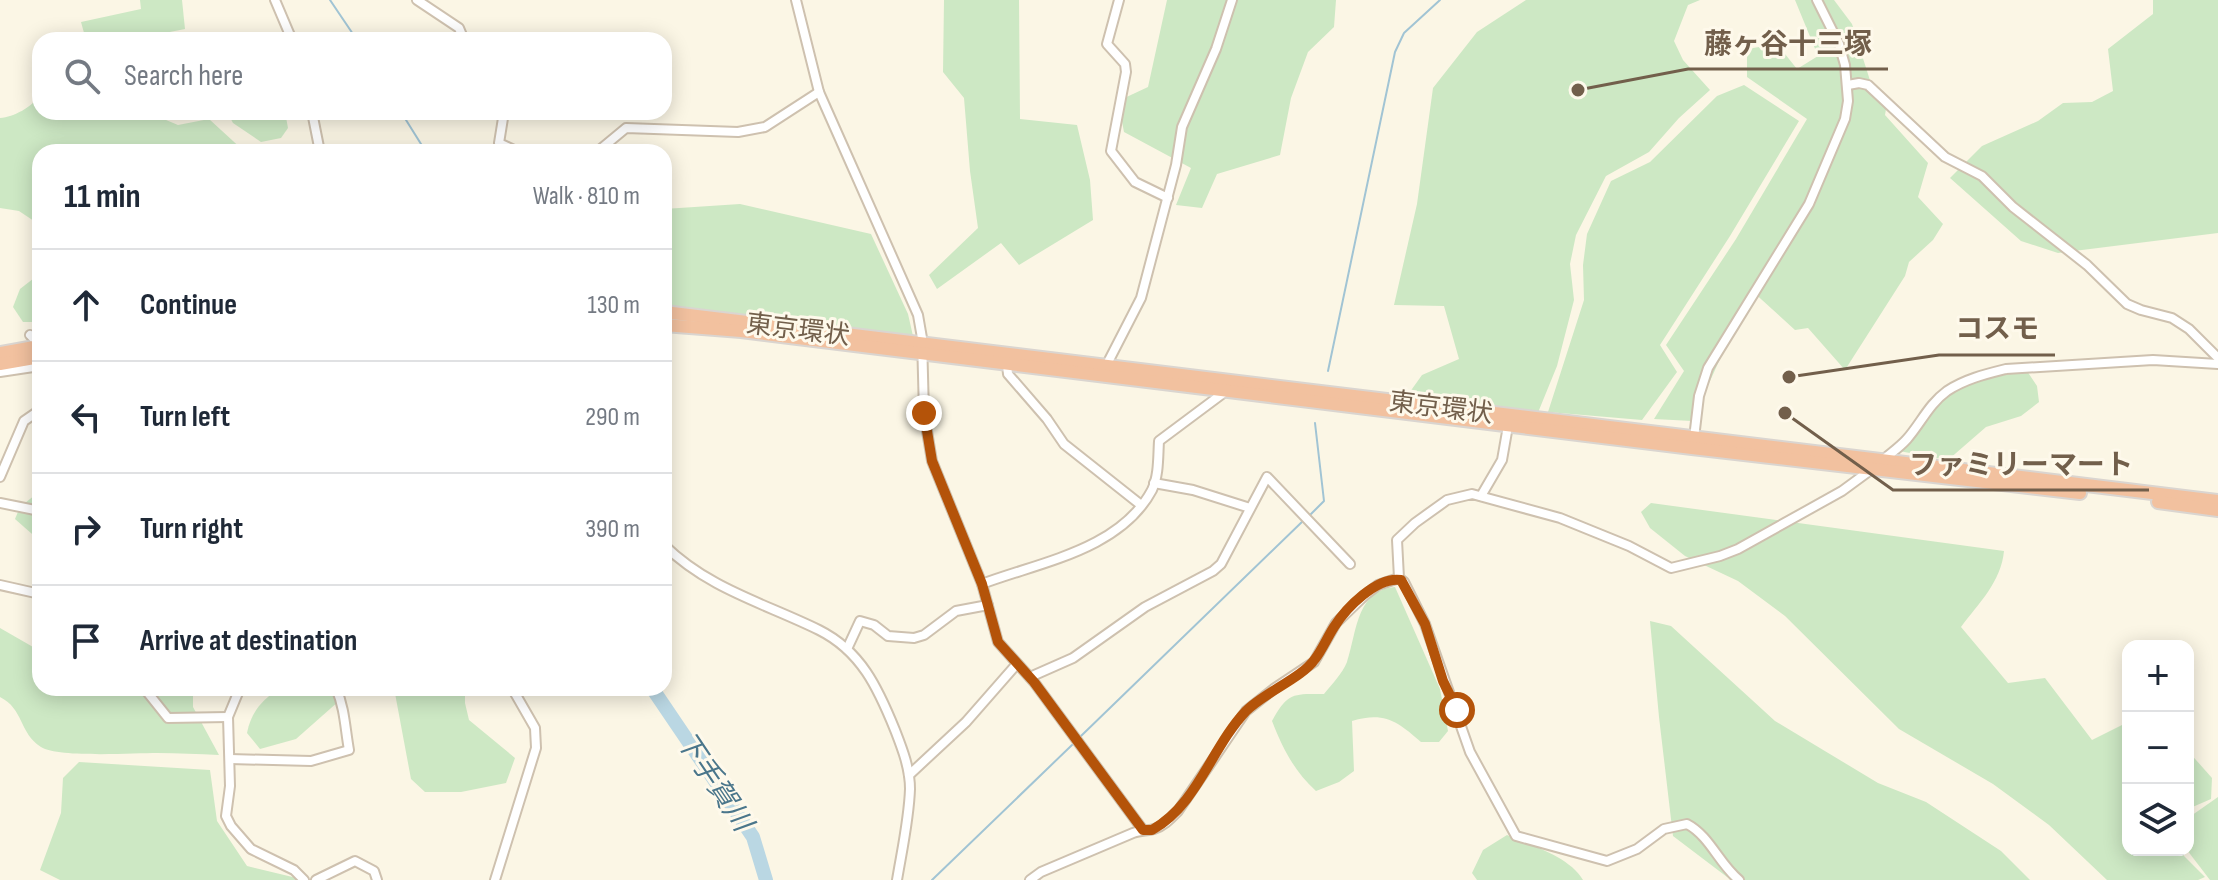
<!DOCTYPE html>
<meta charset="utf-8">
<style>
body{margin:0;font-family:"Sofia Sans Condensed","Noto Sans JP",sans-serif;background:#f6f6f7;color:#1f2937}
.controls{position:absolute;right:24px;bottom:24px;display:grid;overflow:hidden;border-radius:16px;box-shadow:0 4px 20px #0003}
.controls button{width:72px;height:72px;display:grid;place-items:center;padding:0;border:0;border-bottom:2px solid #e0e1e3;background:#fff;color:#1f2937;font:40px sans-serif}
.stop{position:absolute;width:24px;height:24px;margin:-18px;border:6px solid #b45309;border-radius:50%;background:#fff}
.stop.end{background:#b45309;border-color:#fff;box-shadow:0 2px 8px #0008}
.list{margin:0;padding:0;list-style:none}
h2{display:flex;justify-content:space-between;align-items:center;height:104px;margin:0;padding:0 32px;font-size:34px}
h2 small{font-size:26px;font-weight:400;color:#747a83}
.list li{display:grid;grid-template-columns:52px 1fr auto;gap:24px;align-items:center;box-sizing:border-box;height:112px;padding:0 32px;border-top:2px solid #e0e1e3}
.list b{display:block;font-size:30px;white-space:nowrap}
.list em{font-size:26px;font-style:normal;color:#747a83}
.icon{flex:none;width:44px;height:44px;fill:none;stroke:currentColor;stroke-width:2;stroke-linecap:round;stroke-linejoin:round}
.map{position:relative;flex:none;width:2218px;height:880px;overflow:hidden}
.search{position:absolute;background:#fff;box-shadow:0 4px 20px #0003;left:32px;top:32px;width:640px;height:88px;display:flex;align-items:center;gap:20px;box-sizing:border-box;padding:0 28px;border-radius:24px;color:#747a83;font-size:30px}
.panel{position:absolute;background:#fff;box-shadow:0 4px 20px #0003;left:32px;top:144px;width:640px;height:552px;border-radius:24px}
.map>svg:first-child{display:block}
</style>
<div class="map">
<svg width="2218" height="880" viewBox="0 0 2218 880">
<rect width="100%" height="100%" fill="#fbf6e5"/>
<g fill="#cde8c4">
<polygon points="140,0 182,0 185,29 129,40 86,40 81,22 141,9"/>
<polygon points="944,0 1019,0 1020,119 1077,125 1090,180 1093,220 1019,265 1001,243 937,289 929,275 978,228 970,171 964,98 943,72"/>
<polygon points="1167,0 1336,0 1334,27 1308,52 1291,98 1280,155 1217,174 1202,208 1176,205 1191,168 1124,132 1118,101 1148,87"/>
<polygon points="1526,0 1700,0 1688,5 1674,41 1683,60 1710,90 1679,118 1649,152 1606,176 1576,235 1570,264 1574,300 1557,366 1537,415 1407,396 1422,375 1459,359 1444,306 1394,305 1417,204 1433,88 1477,32"/>
<polygon points="1795,0 1834,0 1852,24 1875,96 1887,103 1885,115 1928,163 1918,197 1943,224 1933,240 1909,262 1905,276 1845,370 1808,328 1795,330 1751,290 1692,421 1654,419 1684,371 1666,345 1736,239 1807,119 1747,77 1747,49 1777,44 1797,69 1818,56"/>
<polygon points="2153,0 2218,0 2218,233 2058,253 2021,241 1950,178 1982,146 2038,121 2063,103 2092,102 2113,91 2108,49 2153,14"/>
<polygon points="1744,85 1799,121 1730,236 1660,345 1677,372 1642,420 1548,412 1584,300 1583,265 1587,234 1611,181 1650,162 1717,96"/>
<path d="M 40,95 L 40,112 L 147,112 L 178,125 L 209,119 L 245,152 L 40,152 L 40,225 L 19,211 L 0,208 L 0,118 C 14,117 32,107 40,95 Z"/>
<polygon points="227,112 285,112 288,128 281,138 261,142 233,123"/>
<polygon points="740,204 871,234 908,314 913,336 664,305 664,209"/>
<polygon points="38,275 40,322 23,322 13,307 20,289"/>
<polygon points="2027,371 2037,386 2039,402 2021,416 1986,427 1948,460 1899,451 1918,434 1930,413 1955,390 1988,378"/>
<polygon points="40,491 40,541 15,519 20,507"/>
<path d="M 1651,503 L 2004,551 C 2001,582 1979,603 1961,627 L 2008,683 L 2045,678 L 2092,740 L 2128,722 L 2128,850 L 2178,850 L 2205,877 L 2198,880 L 2107,880 L 2049,825 L 1993,784 L 1899,729 L 1785,616 L 1738,581 L 1685,556 L 1650,528 L 1641,512 Z"/>
<path d="M 1395,587 L 1440,689 L 1448,731 L 1439,742 L 1421,742 C 1398,722 1385,711 1352,721 L 1354,771 L 1339,782 L 1316,791 C 1294,771 1283,749 1272,721 C 1288,692 1293,694 1324,694 C 1332,684 1342,674 1347,662 C 1357,633 1356,590 1395,587 Z"/>
<polygon points="1650,621 1671,626 1775,721 1878,783 1926,802 2001,851 2030,880 1731,880 1673,836 1659,717"/>
<path d="M 0,628 L 40,651 L 40,688 L 187,688 L 193,691 L 193,707 L 219,755 C 198,754 178,753 157,753 C 134,753 58,758 41,747 C 19,733 24,709 0,697 Z"/>
<path d="M 280,688 L 344,688 L 339,701 L 296,739 L 260,749 L 247,733 C 251,712 262,700 280,688 Z"/>
<polygon points="394,688 465,688 465,703 469,720 515,758 506,783 461,792 425,792 411,779"/>
<polygon points="2188,751 2212,778 2211,799 2188,809"/>
<polygon points="79,762 210,770 217,821 247,866 305,880 60,880 40,870 61,813 63,778"/>
<polygon points="2218,797 2218,880 2210,880 2187,850 2188,818"/>
<path d="M 1507,835 C 1532,846 1569,856 1583,880 L 1477,880 L 1472,873 L 1483,850 Z"/>
</g>
<g fill="none" stroke-linecap="round" stroke-linejoin="round">
<g stroke="#a1c4d4" stroke-width="2">
<polyline points="330,0 357,40"/>
<polyline points="401,112 426,152"/>
<polyline points="1328,371 1395,52 1404,33 1440,0"/>
<polyline points="1310,515 1324,501 1315,423"/>
<polyline points="1081,736 1305,519"/>
<polyline points="932,880 1072,745"/>
</g>
<polyline stroke="#bad7e3" stroke-width="14" points="652,688 753,837 766,880"/>
<g stroke="#cec1af" stroke-width="12">
<g id="minor">
<polyline points="275,0 292,40"/>
<polyline points="417,0 459,28 464,40"/>
<polyline points="796,0 819,92 918,315 922,338 924,413 932,461 982,584 998,642 1034,682 1143,830"/>
<polyline points="1119,0 1107,44 1125,64 1126,72 1111,151 1135,182 1168,198"/>
<polyline points="1848,85 1859,83 1868,85 1945,157 1982,176 2013,207 2087,265 2127,304 2141,310 2172,318 2189,329 2218,358"/>
<polyline points="312,112 320,152"/>
<polyline points="504,112 499,143 518,152"/>
<polyline points="597,152 626,128 738,132 765,127 819,92"/>
<polyline points="30,335 33,338"/>
<polyline points="1007,365 1008,374 1047,419 1064,444 1141,505"/>
<polyline points="1105,368 1141,298 1176,165 1182,127 1216,49 1232,0"/>
<polyline points="0,372 40,366"/>
<polyline points="1694,438 1699,396 1708,368 1809,204 1845,119 1848,101 1845,65 1839,44 1817,0"/>
<path d="M 1883,460 C 1891,453 1900,447 1907,439 C 1921,423 1929,404 1947,391 C 1965,379 1986,374 2006,369 L 2153,360 L 2218,364"/>
<polyline points="0,477 24,421 40,410"/>
<polyline points="1154,483 1193,490 1250,508"/>
<polyline points="1481,496 1502,460 1508,426"/>
<polyline points="0,503 40,511"/>
<path d="M 664,545 C 709,589 764,603 819,630 C 861,651 878,688 895,730 C 902,748 910,768 910,789 C 909,819 902,850 897,880"/>
<path d="M 982,584 C 1040,562 1120,550 1152,490 C 1159,475 1158,457 1159,441 L 1226,391"/>
<polyline points="0,585 40,594"/>
<polyline points="847,649 860,621 874,625 888,636 914,638 924,635 956,611 988,605"/>
<polyline points="1030,677 1073,658 1145,607 1213,571 1221,564 1267,477 1350,564"/>
<polyline points="144,688 168,718 228,717"/>
<polyline points="240,688 228,717 230,786 226,816 231,826 251,849 294,870 304,880"/>
<path d="M 230,759 L 311,761 L 349,750 C 345,728 345,709 336,688"/>
<polyline points="909,775 966,722 1016,665"/>
<polyline points="316,880 355,861 374,871 377,880"/>
<polyline points="495,880 536,748 535,728 512,688"/>
<path d="M 1030,880 L 1041,872 L 1133,833 C 1140,830 1147,831 1154,829 C 1164,826 1171,818 1178,811 L 1246,711 L 1275,688 L 1314,662 L 1336,623 L 1365,595 L 1378,585 L 1399,578"/>
<path d="M 1739,880 C 1719,864 1710,836 1687,824 L 1664,829 L 1637,849 L 1607,861 L 1516,836 L 1470,752 L 1425,624 L 1404,582 L 1399,578 L 1397,540 L 1415,523 L 1447,500 L 1472,494 L 1560,518 L 1629,546 L 1671,568 L 1720,556 L 1738,549 L 1842,491 L 1872,469"/>
</g>
</g>
<g stroke="#dad5d0" stroke-width="16">
<g id="highway">
<polyline points="664,312 2218,501"/>
<polyline points="664,325 741,331 1692,448 2080,493"/>
<polyline points="0,353 40,346"/>
<polyline points="0,364 40,357"/>
<polyline points="2158,502 2218,510"/>
</g>
</g>
<use href="#minor" stroke="#fff" stroke-width="8"/>
<use href="#highway" stroke="#f2c19f" stroke-width="12"/>
</g>
<g fill="none" stroke-linecap="round" stroke-linejoin="round">
<path stroke="#b45309" stroke-width="10" d="M 924,413 L 932,461 L 982,584 L 998,642 L 1034,682 L 1143,830 L 1152,830 C 1198,804 1211,748 1246,711 C 1265,692 1302,678 1315,659 C 1322,650 1327,638 1334,627 C 1346,608 1377,576 1401,580 L 1425,624 L 1443,681 L 1457,710"/>
</g>
<g text-anchor="middle" stroke-width="6" stroke-linejoin="round" paint-order="stroke">
<g font-size="26" fill="#725f4b" stroke="#fef9eb">
<text transform="translate(798 329) rotate(7)" y="9">東京環状</text>
<text transform="translate(1441 407) rotate(7)" y="9">東京環状</text>
</g>
<g font-size="28" font-style="italic" fill="#4a768b" stroke="#fef9eb">
<text transform="translate(715 781) rotate(56)" y="10">下手賀川</text>
</g>
</g>
<path fill="none" stroke="#725f4b" stroke-width="3" d="M1578 90L1688 69H1888M1789 377L1939 355H2055M1785 413L1893 490H2149"/>
<g fill="#725f4b" stroke="#fef9eb" stroke-width="3">
<circle cx="1578" cy="90" r="8"/>
<circle cx="1789" cy="377" r="8"/>
<circle cx="1785" cy="413" r="8"/>
</g>
<g font-size="28" text-anchor="middle" font-weight="bold" fill="#725f4b" stroke="#fef9eb" stroke-width="6" stroke-linejoin="round" paint-order="stroke">
<text x="1788" y="53">藤ヶ谷十三塚</text>
<text x="1997" y="338">コスモ</text>
<text x="2021" y="474">ファミリーマート</text>
</g>
</svg>
<div class="controls">
<button>+</button>
<button>−</button>
<button><svg class="icon" aria-label="layers" viewBox="0 0 24 24"><path d="M12 4l9 5-9 5-9-5zM3 14l9 5 9-5"/></svg></button>
</div>
<div class="stop" style="left:1457px;top:710px"></div>
<div class="stop end" style="left:924px;top:413px"></div>
<div class="search"><svg class="icon" aria-label="search" viewBox="0 0 24 24"><circle cx="10" cy="10" r="6"/><path d="M15 15l6 6"/></svg>Search here</div>
<section class="panel">
<h2>11 min<small>Walk · 810 m</small></h2>
<ul class="list">
<li><svg class="icon" aria-label="ahead" viewBox="0 0 24 24"><path d="M12 20V5M6 11l6-6 6 6"/></svg><div><b>Continue</b></div><em>130 m</em></li>
<li><svg class="icon" aria-label="left" viewBox="0 0 24 24"><path d="M17 20v-9H6M10 6l-5 5 5 5"/></svg><div><b>Turn left</b></div><em>290 m</em></li>
<li><svg class="icon" aria-label="right" viewBox="0 0 24 24"><path d="M7 20v-9h11M14 6l5 5-5 5"/></svg><div><b>Turn right</b></div><em>390 m</em></li>
<li><svg class="icon" aria-label="arrive" viewBox="0 0 24 24"><path d="M6 21V4h12l-3 4 3 4H6"/></svg><div><b>Arrive at destination</b></div></li>
</ul>
</section>
</div>
